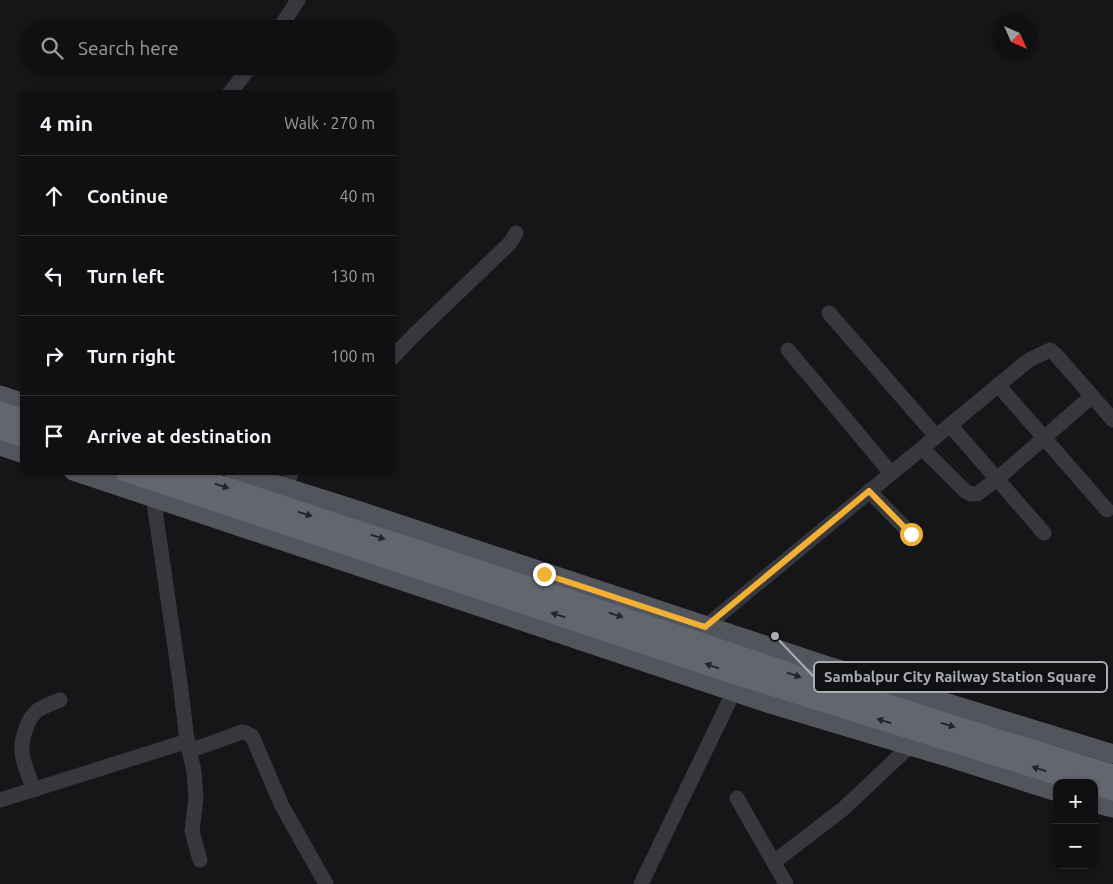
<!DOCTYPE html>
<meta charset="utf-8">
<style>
body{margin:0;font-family:Ubuntu,sans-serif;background:#1e1e20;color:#f1f3f6}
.controls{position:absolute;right:15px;bottom:15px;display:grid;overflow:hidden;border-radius:10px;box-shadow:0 1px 4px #0004}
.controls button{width:45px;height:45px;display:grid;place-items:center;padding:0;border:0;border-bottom:1px solid #303032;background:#101012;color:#f1f3f6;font:25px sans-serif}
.compass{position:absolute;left:993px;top:15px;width:45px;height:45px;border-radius:50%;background:#101012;box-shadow:0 1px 4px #0004;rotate:135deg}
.stop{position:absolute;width:15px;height:15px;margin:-11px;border:4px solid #f2b134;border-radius:50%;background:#fff}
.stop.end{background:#f2b134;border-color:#fff;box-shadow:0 1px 5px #0008}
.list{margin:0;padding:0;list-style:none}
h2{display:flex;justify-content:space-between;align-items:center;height:65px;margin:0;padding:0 20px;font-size:21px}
h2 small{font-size:16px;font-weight:400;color:#9c9d9f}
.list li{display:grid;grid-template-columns:32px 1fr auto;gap:15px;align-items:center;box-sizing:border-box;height:80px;padding:0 20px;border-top:1px solid #303032}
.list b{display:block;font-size:19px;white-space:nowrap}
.list em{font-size:16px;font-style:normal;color:#9c9d9f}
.icon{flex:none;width:28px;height:28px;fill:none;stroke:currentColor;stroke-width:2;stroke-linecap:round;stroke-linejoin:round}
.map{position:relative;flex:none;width:1113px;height:884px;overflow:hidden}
.search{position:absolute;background:#101012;box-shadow:0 1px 4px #0004;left:20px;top:20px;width:375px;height:55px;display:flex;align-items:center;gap:12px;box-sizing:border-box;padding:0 18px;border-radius:28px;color:#9c9d9f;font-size:19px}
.panel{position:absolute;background:#101012;box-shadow:0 1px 4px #0004;left:20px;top:90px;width:375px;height:385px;border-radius:10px}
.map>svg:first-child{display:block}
</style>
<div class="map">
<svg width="1113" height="884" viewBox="0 0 1113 884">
<rect width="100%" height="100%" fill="#161618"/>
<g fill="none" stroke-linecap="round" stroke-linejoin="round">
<g stroke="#37383d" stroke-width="15">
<polyline points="279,29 298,0"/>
<polyline points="229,94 251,66"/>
<polyline points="829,313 936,436"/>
<polyline points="788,350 891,473"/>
<polyline points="391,359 413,336 510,243 516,233"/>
<polyline points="998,385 1107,510"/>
<polyline points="950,425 1044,533"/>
<polyline points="922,448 965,491 971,494 977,494 997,479 1092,396"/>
<polyline points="286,488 292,471"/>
<polyline points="152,489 180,682 187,741 194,771 196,797 192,831 200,860"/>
<polyline points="869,491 911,534"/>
<polyline points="705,627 1029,360 1050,350 1056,355 1113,420"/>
<polyline points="189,751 242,732 246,733 252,736 282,806 326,884"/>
<path d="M 34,790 C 25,765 16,752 27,726 C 29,720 33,714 38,710 C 44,706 53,703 60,700"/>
<polyline points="737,798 786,884"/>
<polyline points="0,800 188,741"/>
<polyline points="774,862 843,809 910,746"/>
<polyline points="641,884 738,683"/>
</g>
<g stroke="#53555c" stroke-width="19">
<polyline points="0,395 24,403"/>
<polyline points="0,446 24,454"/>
<polyline points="73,471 773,705 947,757 1057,792"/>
<polyline points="233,471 348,507 825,665 1113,754"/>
<polyline points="1094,803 1113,808"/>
</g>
<g stroke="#63666e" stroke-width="21">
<polyline points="0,412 24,420"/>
<polyline points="0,429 24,437"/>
<polyline points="125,471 742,676 1085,783"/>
<polyline points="175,471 691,640 821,684 1113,775"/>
<polyline points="1094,785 1113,790"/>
</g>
</g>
<defs><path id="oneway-solid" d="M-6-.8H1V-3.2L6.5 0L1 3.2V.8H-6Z" transform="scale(1.25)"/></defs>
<g fill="#26262a">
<use href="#oneway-solid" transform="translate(222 486) rotate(18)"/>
<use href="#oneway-solid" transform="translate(305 514) rotate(18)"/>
<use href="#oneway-solid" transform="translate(378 537) rotate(18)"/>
<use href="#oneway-solid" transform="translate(558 615) rotate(-162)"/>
<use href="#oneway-solid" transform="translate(616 615) rotate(18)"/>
<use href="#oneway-solid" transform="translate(712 666) rotate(-161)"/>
<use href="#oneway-solid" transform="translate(794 675) rotate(19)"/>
<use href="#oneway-solid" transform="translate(884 721) rotate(-163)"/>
<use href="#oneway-solid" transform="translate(948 725) rotate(17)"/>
<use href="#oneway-solid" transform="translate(1039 769) rotate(-163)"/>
</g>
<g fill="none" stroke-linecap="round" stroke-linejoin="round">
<polyline stroke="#f2b134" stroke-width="6" points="544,574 705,627 869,491 911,534"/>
</g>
<path fill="none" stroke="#a8adb8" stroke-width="2" d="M775 636L814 677"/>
<circle fill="#a8adb8" stroke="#111113" stroke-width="2" cx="775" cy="636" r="5"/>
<rect fill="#111113" stroke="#a8adb8" stroke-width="2" x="814" y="662" width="293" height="30" rx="5"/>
<g font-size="15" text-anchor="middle" font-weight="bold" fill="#a8adb8">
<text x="960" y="682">Sambalpur City Railway Station Square</text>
</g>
</svg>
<div class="controls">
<button>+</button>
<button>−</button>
</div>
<svg class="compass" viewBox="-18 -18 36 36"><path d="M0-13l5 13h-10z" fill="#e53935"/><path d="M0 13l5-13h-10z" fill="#9c9d9f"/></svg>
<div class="stop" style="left:911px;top:534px"></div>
<div class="stop end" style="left:544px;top:574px"></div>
<div class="search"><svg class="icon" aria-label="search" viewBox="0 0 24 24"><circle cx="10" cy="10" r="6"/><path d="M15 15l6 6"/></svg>Search here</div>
<section class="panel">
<h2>4 min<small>Walk · 270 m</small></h2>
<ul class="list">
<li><svg class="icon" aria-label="ahead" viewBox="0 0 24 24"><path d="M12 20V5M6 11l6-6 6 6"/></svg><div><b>Continue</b></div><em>40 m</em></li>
<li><svg class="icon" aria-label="left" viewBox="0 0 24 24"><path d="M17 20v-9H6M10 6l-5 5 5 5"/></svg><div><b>Turn left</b></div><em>130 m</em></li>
<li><svg class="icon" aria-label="right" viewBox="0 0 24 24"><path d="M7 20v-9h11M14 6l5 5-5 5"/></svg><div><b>Turn right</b></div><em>100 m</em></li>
<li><svg class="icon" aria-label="arrive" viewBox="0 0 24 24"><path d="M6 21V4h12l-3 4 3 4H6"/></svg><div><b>Arrive at destination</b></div></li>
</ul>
</section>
</div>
